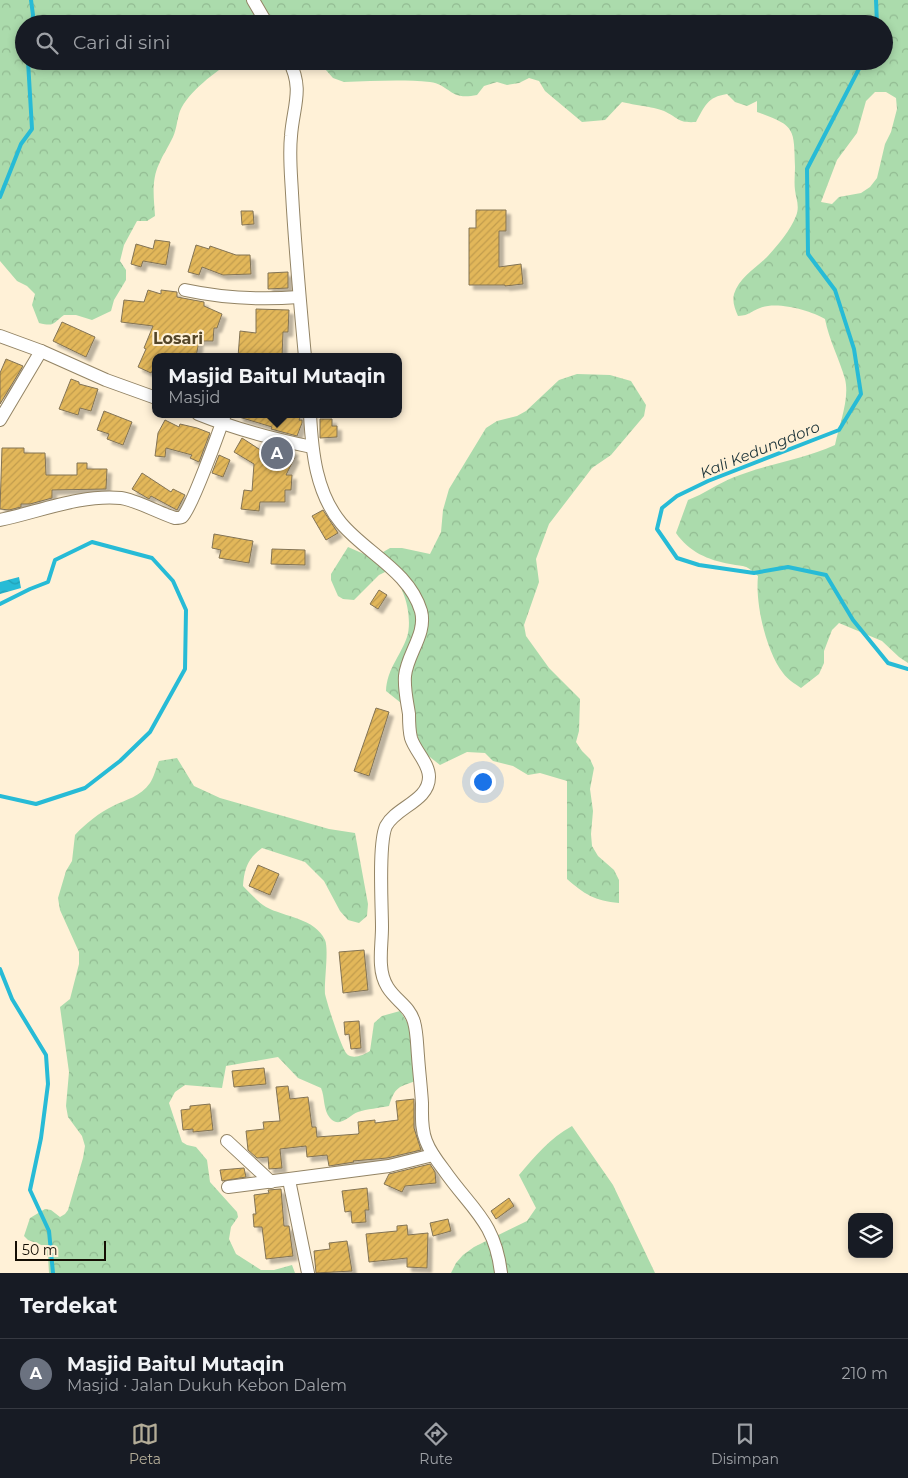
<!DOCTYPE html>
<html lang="id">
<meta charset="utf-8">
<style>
body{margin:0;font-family:Montserrat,sans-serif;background:#20242c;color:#f1f3f6}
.controls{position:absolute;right:15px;bottom:15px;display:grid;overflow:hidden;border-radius:10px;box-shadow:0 2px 8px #0003}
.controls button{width:45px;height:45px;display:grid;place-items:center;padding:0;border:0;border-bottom:1px solid #363941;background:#171b24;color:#f1f3f6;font:25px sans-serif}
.scale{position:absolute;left:15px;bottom:12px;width:91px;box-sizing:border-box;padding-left:5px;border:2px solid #140e04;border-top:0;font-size:14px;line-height:18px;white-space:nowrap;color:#140e04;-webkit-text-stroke:4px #fff1d7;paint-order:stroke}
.you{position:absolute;left:482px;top:781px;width:18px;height:18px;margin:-12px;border:4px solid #fff;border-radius:50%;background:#1a73e8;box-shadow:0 0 0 8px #1a73e833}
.badge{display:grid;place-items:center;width:32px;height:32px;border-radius:50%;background:#b3ac97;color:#fff;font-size:16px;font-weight:700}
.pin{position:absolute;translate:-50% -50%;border:2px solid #fff;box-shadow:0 1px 5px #0006}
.popup{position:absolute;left:152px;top:353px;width:250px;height:65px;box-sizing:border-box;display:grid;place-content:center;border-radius:10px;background:#171b24;filter:drop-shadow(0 1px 4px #0005);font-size:16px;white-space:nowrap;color:#9ea1a6}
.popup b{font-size:19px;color:#f1f3f6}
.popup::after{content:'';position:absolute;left:50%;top:100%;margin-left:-10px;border:10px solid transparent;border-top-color:#171b24}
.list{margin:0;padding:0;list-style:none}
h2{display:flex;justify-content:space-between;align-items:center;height:65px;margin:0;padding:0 20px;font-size:21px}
h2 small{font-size:16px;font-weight:400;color:#9ea1a6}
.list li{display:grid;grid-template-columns:32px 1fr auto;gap:15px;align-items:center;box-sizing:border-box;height:70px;padding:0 20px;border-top:1px solid #363941}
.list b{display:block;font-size:19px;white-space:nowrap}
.list p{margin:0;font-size:16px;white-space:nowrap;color:#9ea1a6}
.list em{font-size:16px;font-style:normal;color:#9ea1a6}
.icon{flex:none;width:28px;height:28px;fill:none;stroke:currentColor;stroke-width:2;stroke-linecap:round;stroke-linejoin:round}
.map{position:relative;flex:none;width:908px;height:1273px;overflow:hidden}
.search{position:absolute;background:#171b24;box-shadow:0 2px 8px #0003;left:15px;right:15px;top:15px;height:55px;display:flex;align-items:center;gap:12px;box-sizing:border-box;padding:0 18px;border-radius:28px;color:#9ea1a6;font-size:19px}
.sheet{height:135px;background:#171b24}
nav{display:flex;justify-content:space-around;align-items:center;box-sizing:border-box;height:70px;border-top:1px solid #363941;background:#171b24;font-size:14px;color:#9ea1a6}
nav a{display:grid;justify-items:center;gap:2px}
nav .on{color:#b3ac97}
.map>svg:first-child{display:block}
</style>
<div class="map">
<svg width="908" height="1273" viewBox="0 0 908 1273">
<defs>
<pattern id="forest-crowns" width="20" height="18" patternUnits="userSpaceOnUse" patternTransform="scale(1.25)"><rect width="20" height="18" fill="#abdbac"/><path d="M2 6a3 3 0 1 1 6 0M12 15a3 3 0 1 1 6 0" fill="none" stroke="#92bb92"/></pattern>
<pattern id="water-waves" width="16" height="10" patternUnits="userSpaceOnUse" patternTransform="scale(1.25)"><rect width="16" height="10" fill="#27bbd6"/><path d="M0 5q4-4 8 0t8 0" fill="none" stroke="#22a0b6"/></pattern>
<pattern id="building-hatch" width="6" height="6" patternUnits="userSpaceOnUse" patternTransform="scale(1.25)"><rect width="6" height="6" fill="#e2b75a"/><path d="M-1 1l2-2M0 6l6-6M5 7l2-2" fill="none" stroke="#c19c4d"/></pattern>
<filter id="shadow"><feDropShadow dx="4.5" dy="4.5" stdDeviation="1" flood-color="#0004"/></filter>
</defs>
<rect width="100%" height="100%" fill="#fff1d7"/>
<g fill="url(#forest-crowns)" fill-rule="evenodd">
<path d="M 0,0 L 908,0 L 908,663 L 899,657 L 882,641 L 839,623 L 832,630 L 824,651 L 824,663 L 819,674 L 801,688 C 794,683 788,680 783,673 C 766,651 755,603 758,576 C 745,564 746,567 730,564 C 708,560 689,552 676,533 L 688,500 C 704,494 717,484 732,478 C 766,464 802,460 835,445 C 839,425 850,399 845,379 C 839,358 829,340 825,319 C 810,310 776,301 760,308 C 749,312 751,315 738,316 C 735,309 732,302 734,294 C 739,278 756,268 767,257 C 778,245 790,231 796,216 C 800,206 796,199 795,190 C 794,183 795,174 795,167 C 794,127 795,126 757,112 L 757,101 L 747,106 L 735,102 L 727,94 C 707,97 705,106 696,122 C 678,123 680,119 666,112 C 657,107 633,105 622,102 L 605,120 L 582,122 L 545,91 L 539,81 L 529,78 L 519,83 L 507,85 L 497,82 L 484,86 L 477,95 C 449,101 451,85 430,82 C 402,79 372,81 344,82 L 333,78 L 318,61 L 884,61 L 884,24 L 283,24 L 279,20 L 270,24 L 24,24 L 24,61 L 233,61 C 216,71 188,92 180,111 C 177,119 177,128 173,137 C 169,146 163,154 159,164 C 151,181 154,198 155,216 L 147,221 L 137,221 L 124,245 L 120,261 L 126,270 L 126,280 L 114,300 L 111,311 L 92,320 L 76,315 L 64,315 C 53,323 55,327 39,323 L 32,305 L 35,294 L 27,286 L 17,281 L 0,261 ZM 875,92 L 886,92 L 896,98 L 897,109 L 891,132 L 885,144 L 877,178 L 870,187 L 861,193 L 839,197 L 832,204 L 821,202 L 837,160 L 857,133 L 866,101 Z"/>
<path d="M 577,374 L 610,375 L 631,381 L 646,405 L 644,416 L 611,455 L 592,468 L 549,524 L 536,559 L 539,582 L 524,625 L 526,636 L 549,668 L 580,699 L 579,731 L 576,742 L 582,751 L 590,759 L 594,768 L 590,789 L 593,811 L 591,834 L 592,846 L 598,856 L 614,870 L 619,880 L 619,903 C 595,901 584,894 567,879 L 567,781 L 540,773 L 528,775 L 513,766 L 493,761 L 485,753 L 467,752 L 440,765 L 421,750 L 411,711 L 386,691 C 387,669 400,657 407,637 C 413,619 405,579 385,572 L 379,575 L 354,600 L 343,599 L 338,596 L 331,580 L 331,574 L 348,547 L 373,558 L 390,548 L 402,548 L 430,554 L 441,532 L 443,510 L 449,489 L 486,428 L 497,421 L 517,416 L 526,411 L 559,380 Z"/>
<path d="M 177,758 L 194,786 L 220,798 L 329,829 L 355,833 L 368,904 L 367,916 L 359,923 L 348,920 L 340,911 L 324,881 L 305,862 L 262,848 C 248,858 244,869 243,886 C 250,893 258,902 266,907 C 284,917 315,918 325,940 C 329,949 324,982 325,994 C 327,1003 342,1051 348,1055 C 354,1059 364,1055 370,1051 L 374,1023 L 382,1016 L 400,1011 L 409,1025 L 416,1081 C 398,1087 395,1087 389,1106 C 379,1108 367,1109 358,1112 C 349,1115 340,1129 330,1118 C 323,1110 325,1097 321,1088 L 298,1078 L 278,1057 L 226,1066 L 222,1088 L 185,1085 L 175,1092 L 169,1103 L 182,1142 L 187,1145 L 196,1147 L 207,1160 L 210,1182 L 237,1212 L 238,1217 L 231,1227 L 229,1239 L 236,1254 L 261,1270 L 274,1270 L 292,1265 L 295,1273 L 49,1273 L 48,1257 L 44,1246 L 28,1240 L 24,1236 L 30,1218 L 45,1209 L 51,1210 L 60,1217 L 65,1214 L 68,1210 L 83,1158 L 85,1146 L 82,1136 L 68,1117 L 66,1106 L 69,1072 L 60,1007 L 70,999 L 79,964 L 79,952 L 60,910 L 58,898 L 66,871 L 72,861 L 75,835 C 86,823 99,813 113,806 C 127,799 140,797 150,783 C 154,777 156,768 159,761 Z"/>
<path d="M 572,1126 L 613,1185 L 655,1273 L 451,1273 L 456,1263 L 463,1255 L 474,1247 L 527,1221 L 536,1208 L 519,1175 C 536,1155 549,1139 572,1126 Z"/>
</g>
<polygon fill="url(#water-waves)" points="19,577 21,588 0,594 0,582"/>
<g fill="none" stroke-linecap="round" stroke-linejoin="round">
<g stroke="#27bbd6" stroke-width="4">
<polyline points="31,0 33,15 32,24"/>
<polyline points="876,0 877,24"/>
<polyline points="863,61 807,169 808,254 835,290 854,349 861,394 839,430 708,481 677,496 662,508 657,529 677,558 699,565 754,573 788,567 826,575 853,620 888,663 908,669"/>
<polyline points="0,197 21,144 32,129 28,61"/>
<polyline points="0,604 30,589 48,582 55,560 92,542 152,558 173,581 186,610 185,669 150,732 120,761 85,788 36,804 0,796"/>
<polyline points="0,969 12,999 46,1055 48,1084 41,1138 30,1190 49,1231 53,1273"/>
</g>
</g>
<g fill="url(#building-hatch)" stroke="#827355" filter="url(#shadow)">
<polygon points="476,210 506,210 506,231 499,231 499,267 521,264 523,284 505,286 505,285 469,285 469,228 476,228"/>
<polygon points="241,211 253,211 254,224 242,225"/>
<polygon points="155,240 170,242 166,265 143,261 141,267 131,264 136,244 153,249"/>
<polygon points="196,245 209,249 210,246 236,255 250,255 251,274 223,275 202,267 199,275 188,272"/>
<polygon points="288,272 288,288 268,289 268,273"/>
<polygon points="148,290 161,294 161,290 177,292 177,297 204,302 204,306 222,314 217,328 214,328 213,341 199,341 196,357 156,357 156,364 151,373 138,367 146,349 144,348 153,326 121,322 124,300 144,302"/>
<polygon points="256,309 289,310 288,332 283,332 282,357 238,357 240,331 256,333"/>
<polygon points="62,322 95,337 86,357 53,341"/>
<polygon points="6,359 23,366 0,404 0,373"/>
<polygon points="71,379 79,382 79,384 98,389 91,411 80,408 78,415 59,409"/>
<polygon points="104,411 132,422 123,445 107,439 109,434 97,430"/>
<polygon points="239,414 302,414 299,420 302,420 302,423 297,436 271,429 272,427 239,417"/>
<polygon points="320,419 332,419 332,426 337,426 337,437 320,438"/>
<polygon points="165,420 179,427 180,424 197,428 210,433 199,462 190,458 192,455 166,448 165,457 155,456 158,433"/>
<polygon points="242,438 262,451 264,444 294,451 292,455 295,457 286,475 292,475 291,490 285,490 285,502 260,502 259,511 241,509 244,490 252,491 254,464 234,452"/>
<polygon points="2,448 24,448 24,453 45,453 46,475 77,475 77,463 87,463 87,469 107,469 106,489 52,490 52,498 30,504 21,504 21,507 9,510 0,509"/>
<polygon points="219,455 230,460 223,477 212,473"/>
<polygon points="142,473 171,492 173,489 185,495 177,510 151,496 149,499 144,496 132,489"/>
<polygon points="323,510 338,533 326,540 312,516"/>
<polygon points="214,534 253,541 249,563 219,558 221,550 212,548"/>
<polygon points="272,549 305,550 305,565 271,564"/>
<polygon points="379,590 387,595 378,609 370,604"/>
<polygon points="376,708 389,712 369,776 354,771"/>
<polygon points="258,865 279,874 270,895 249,886"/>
<polygon points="364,950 368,990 343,993 339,952"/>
<polygon points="359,1021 361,1048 351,1049 349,1034 345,1035 344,1022"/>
<polygon points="264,1068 266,1084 234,1087 232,1071"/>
<polygon points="288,1086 290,1099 308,1097 312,1127 316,1127 317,1137 358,1134 359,1133 358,1122 375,1120 375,1123 398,1120 396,1101 414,1099 414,1128 421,1150 387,1158 353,1161 354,1162 329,1166 327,1155 307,1157 306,1146 280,1149 282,1168 269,1169 268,1157 257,1158 248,1150 246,1131 264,1129 263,1122 280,1121 276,1087"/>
<polygon points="210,1104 213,1130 193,1132 193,1129 183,1130 181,1110 190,1109 190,1106"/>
<polygon points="430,1164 435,1172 436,1183 405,1186 402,1192 384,1184 389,1174"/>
<polygon points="244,1168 246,1177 222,1181 220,1170"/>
<polygon points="367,1188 369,1210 365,1210 366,1222 352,1223 351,1211 345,1212 342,1191"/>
<polygon points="281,1189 284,1226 289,1226 293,1256 266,1259 262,1227 254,1227 253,1214 256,1214 254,1195 269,1193 268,1190"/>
<polygon points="509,1198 514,1206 496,1219 491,1211"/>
<polygon points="448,1219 451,1231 433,1236 430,1223"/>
<polygon points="407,1225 408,1235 428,1233 427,1268 407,1267 407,1258 369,1262 366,1234 397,1231 397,1226"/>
<polygon points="347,1241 352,1271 316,1273 314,1251 330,1249 329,1243"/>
</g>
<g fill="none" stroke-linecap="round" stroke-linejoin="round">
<g stroke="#938465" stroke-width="14">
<g id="minor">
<polyline points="253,0 267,24"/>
<path d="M 289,61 C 304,89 293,107 291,136 C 289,155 291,174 292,193 C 295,248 300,302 305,357"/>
<path d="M 185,290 C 222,298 261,300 299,297"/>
<polyline points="0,336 41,351 106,380 156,398"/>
<path d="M 198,414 C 235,429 273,439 312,447"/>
<path d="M 310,414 C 312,452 316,493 341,523 C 366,553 409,571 421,611 C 427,634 407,654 405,676 C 404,689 407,701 409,714 C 409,722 409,730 411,738 C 415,751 429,763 429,777 C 429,801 396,807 386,826 C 378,844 382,905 382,927 C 382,940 380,953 381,965 C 383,998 408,1000 414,1022 C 417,1032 417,1045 418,1056 C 419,1071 421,1087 422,1103 C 422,1116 421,1129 426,1141 C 430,1152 437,1161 444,1170 C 471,1209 495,1221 501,1273"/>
<polyline points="0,420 41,351"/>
<path d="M 0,520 C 38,512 82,494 121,498 C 136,500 159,513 175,518 C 178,518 180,518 182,517 C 191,510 220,429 225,414"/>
<polyline points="227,1141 271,1182"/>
<polyline points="289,1180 308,1273"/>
<polyline points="228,1187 389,1166 433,1155"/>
</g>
</g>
<use href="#minor" stroke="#fff" stroke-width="12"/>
</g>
<g text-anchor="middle" stroke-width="4" stroke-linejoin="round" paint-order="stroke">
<g font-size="15" font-style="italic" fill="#21383d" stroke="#fff1d7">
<text transform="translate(760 450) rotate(-22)" y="5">Kali Kedungdoro</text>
</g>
<g font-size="16" font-weight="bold" fill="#534528" stroke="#fff1d7">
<text x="178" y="344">Losari</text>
</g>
</g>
</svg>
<div class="controls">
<button><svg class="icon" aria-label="layers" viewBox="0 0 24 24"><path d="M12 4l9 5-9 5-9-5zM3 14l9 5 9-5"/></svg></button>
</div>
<div class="scale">50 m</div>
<div class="you"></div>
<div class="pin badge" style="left:277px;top:453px;background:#6b7280">A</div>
<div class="popup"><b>Masjid Baitul Mutaqin</b>Masjid</div>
<div class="search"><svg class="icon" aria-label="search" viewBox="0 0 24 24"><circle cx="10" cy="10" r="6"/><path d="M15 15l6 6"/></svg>Cari di sini</div>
</div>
<section class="sheet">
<h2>Terdekat<small></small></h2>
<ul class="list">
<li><span class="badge" style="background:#6b7280">A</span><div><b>Masjid Baitul Mutaqin</b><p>Masjid · Jalan Dukuh Kebon Dalem</p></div><em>210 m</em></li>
</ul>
</section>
<nav>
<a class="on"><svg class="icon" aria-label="map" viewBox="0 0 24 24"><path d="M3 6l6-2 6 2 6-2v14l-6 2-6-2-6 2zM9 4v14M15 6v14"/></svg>Peta</a>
<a><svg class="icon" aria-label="directions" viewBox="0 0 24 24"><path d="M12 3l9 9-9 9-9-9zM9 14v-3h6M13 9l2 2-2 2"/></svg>Rute</a>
<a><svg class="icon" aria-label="saved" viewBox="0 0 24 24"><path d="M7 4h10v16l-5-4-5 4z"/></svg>Disimpan</a>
</nav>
